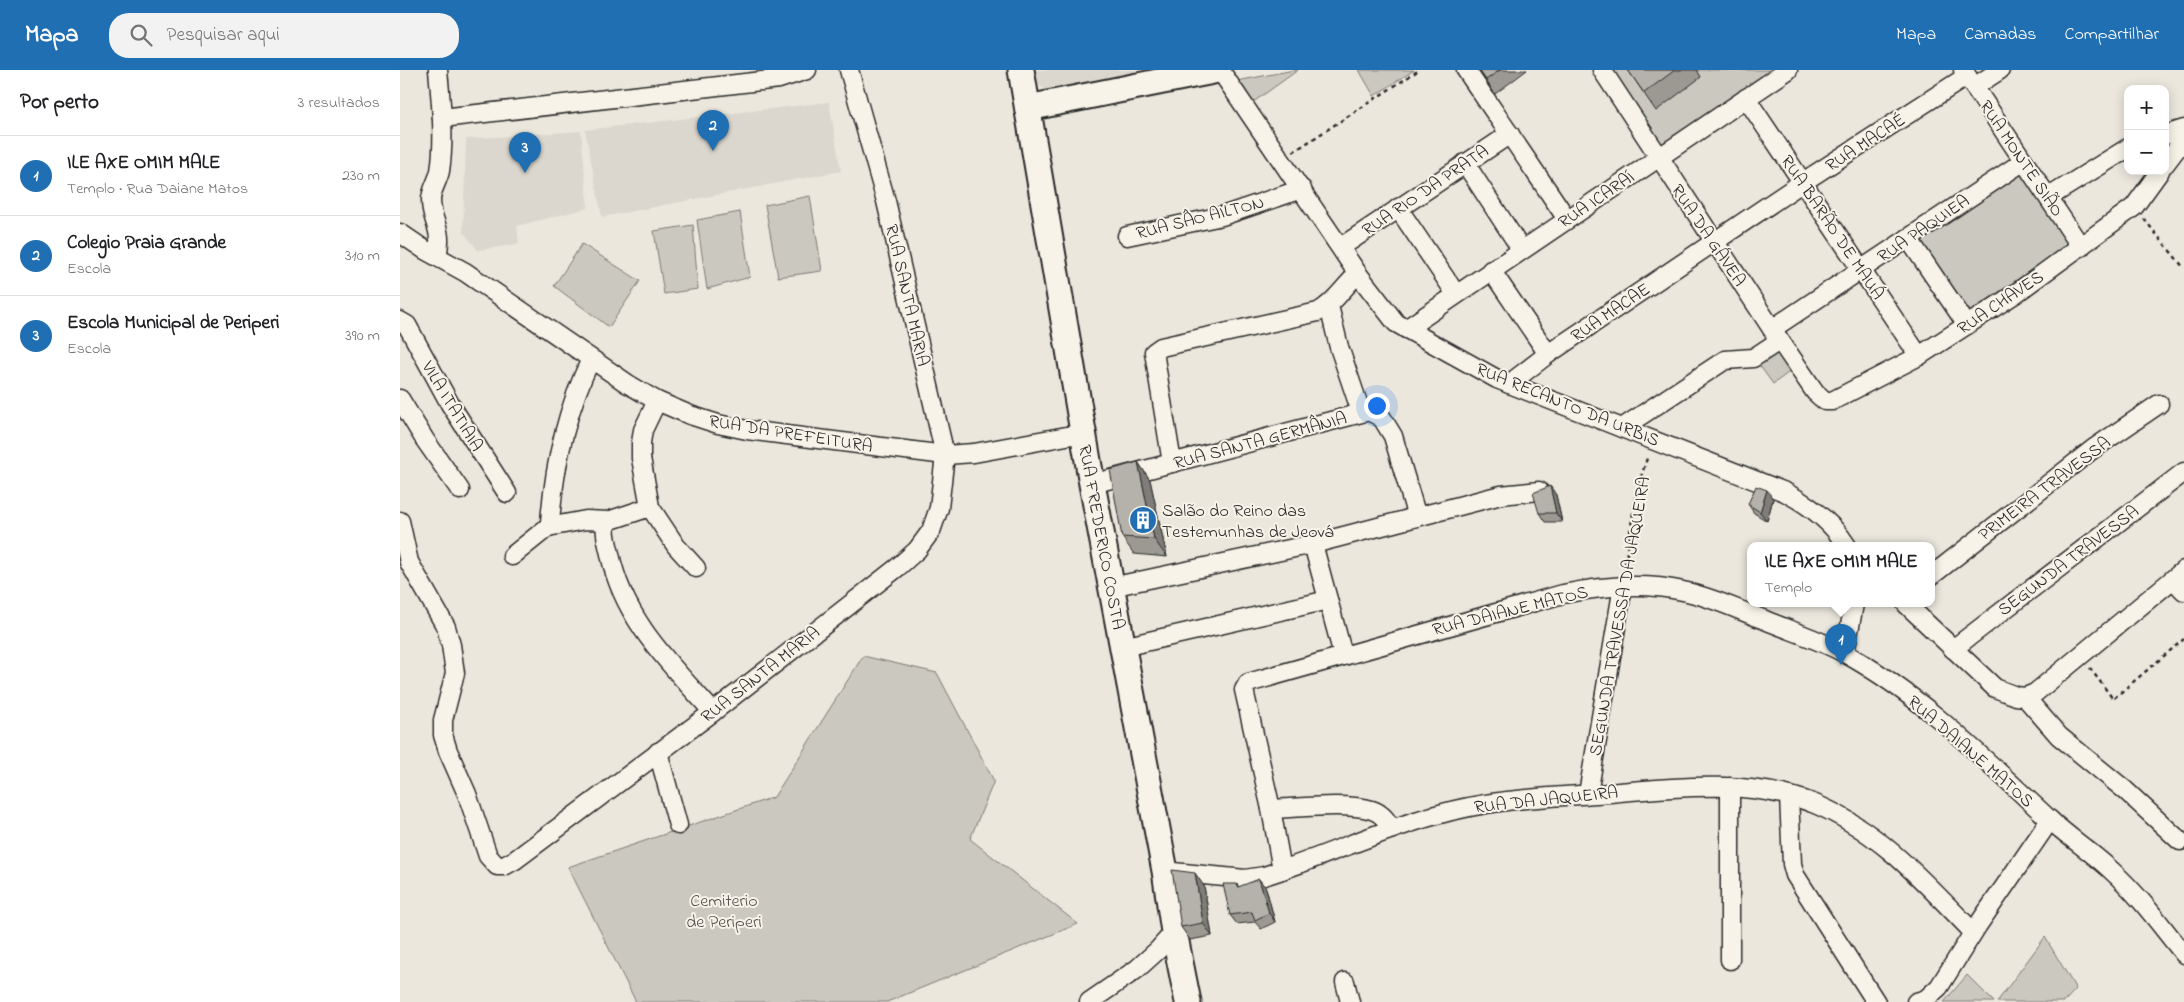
<!DOCTYPE html>
<html lang="pt">
<meta charset="utf-8">
<style>
body{margin:0;font-family:"Indie Flower",sans-serif;background:#f2f2f2;color:#202124}
.controls{position:absolute;right:15px;top:15px;display:grid;overflow:hidden;border-radius:10px;box-shadow:0 2px 12px #0003}
.controls button{width:45px;height:45px;display:grid;place-items:center;padding:0;border:0;border-bottom:1px solid #e0e0e0;background:#fff;color:#202124;font:25px sans-serif}
.you{position:absolute;left:976px;top:335px;width:18px;height:18px;margin:-12px;border:4px solid #fff;border-radius:50%;background:#1a73e8;box-shadow:0 0 0 8px #1a73e833}
.badge{display:grid;place-items:center;width:32px;height:32px;border-radius:50%;background:#1f6fb2;color:#fff;font-size:16px;font-weight:700}
.pin{position:absolute;translate:-50% -41px;filter:drop-shadow(0 1px 2px #0008)}
.pin::after{content:'';position:absolute;top:26px;width:18px;height:15px;background:inherit;clip-path:polygon(0 0,100% 0,50% 100%)}
.popup{position:absolute;left:1347px;top:472px;width:188px;height:65px;box-sizing:border-box;display:grid;place-content:center;border-radius:10px;background:#fff;filter:drop-shadow(0 1px 4px #0005);font-size:16px;white-space:nowrap;color:#757577}
.popup b{font-size:19px;color:#202124}
.popup::after{content:'';position:absolute;left:50%;top:100%;margin-left:-10px;border:10px solid transparent;border-top-color:#fff}
.list{margin:0;padding:0;list-style:none}
h2{display:flex;justify-content:space-between;align-items:center;height:65px;margin:0;padding:0 20px;font-size:21px}
h2 small{font-size:16px;font-weight:400;color:#757577}
.list li{display:grid;grid-template-columns:32px 1fr auto;gap:15px;align-items:center;box-sizing:border-box;height:80px;padding:0 20px;border-top:1px solid #e0e0e0}
.list b{display:block;font-size:19px;white-space:nowrap}
.list p{margin:0;font-size:16px;white-space:nowrap;color:#757577}
.list em{font-size:16px;font-style:normal;color:#757577}
.icon{flex:none;width:28px;height:28px;fill:none;stroke:currentColor;stroke-width:2;stroke-linecap:round;stroke-linejoin:round}
.map{position:relative;flex:none;width:1784px;height:932px;overflow:hidden}
header{display:flex;align-items:center;gap:30px;box-sizing:border-box;height:70px;padding:0 25px;background:#1f6fb2;color:#fff}
header strong{font-size:24px}
nav{display:flex;gap:28px;margin-inline-start:auto;font-size:18px}
.search{width:350px;height:45px;background:#f2f2f2;display:flex;align-items:center;gap:12px;box-sizing:border-box;padding:0 18px;border-radius:20px;color:#757577;font-size:19px}
main{display:flex}
aside{flex:1;background:#fff}
.map>svg:first-child{display:block}
</style>
<header>
<strong>Mapa</strong>
<div class="search"><svg class="icon" aria-label="search" viewBox="0 0 24 24"><circle cx="10" cy="10" r="6"/><path d="M15 15l6 6"/></svg>Pesquisar aqui</div>
<nav><a>Mapa</a><a>Camadas</a><a>Compartilhar</a></nav>
</header>
<main>
<aside>
<h2>Por perto<small>3 resultados</small></h2>
<ul class="list">
<li><span class="badge">1</span><div><b>ILE AXE OMIM MALE</b><p>Templo · Rua Daiane Matos</p></div><em>230 m</em></li>
<li><span class="badge">2</span><div><b>Colegio Praia Grande</b><p>Escola</p></div><em>310 m</em></li>
<li><span class="badge">3</span><div><b>Escola Municipal de Periperi</b><p>Escola</p></div><em>390 m</em></li>
</ul>
</aside>
<div class="map">
<svg width="1784" height="932" viewBox="0 0 1784 932">
<rect width="100%" height="100%" fill="#ebe7dd"/>
<filter id="ink" filterUnits="userSpaceOnUse"><feTurbulence type="fractalNoise" baseFrequency=".02" numOctaves="2"/><feDisplacementMap in="SourceGraphic" scale="10" xChannelSelector="R" yChannelSelector="G"/><feConvolveMatrix kernelMatrix="1 2 1 2 8 2 1 2 1" color-interpolation-filters="sRGB"/></filter>
<g filter="url(#ink)">
<g fill="#dbd7ce">
<polygon points="632,0 735,0 736,3 651,21 644,19 639,15"/>
<polygon points="429,32 441,101 202,147 185,60"/>
<polygon points="181,61 188,138 117,156 119,174 78,180 63,162 66,69"/>
</g>
<g fill="#cbc8bf" stroke="#7b7a75">
<polygon points="894,0 898,0 852,33 837,11"/>
<polygon points="959,0 1014,0 974,26"/>
<polygon points="1208,0 1377,0 1262,77"/>
<polygon points="1622,103 1670,173 1568,243 1520,172"/>
<polygon points="410,126 422,201 378,207 365,135"/>
<polygon points="340,142 350,207 307,219 297,150"/>
<polygon points="293,155 298,219 264,224 254,161"/>
<polygon points="182,174 240,211 209,257 154,216"/>
<polygon points="1378,275 1395,298 1373,314 1357,292"/>
<polygon points="463,586 537,603 594,711 570,769 678,854 487,932 236,932 168,797 374,727"/>
<polygon points="1645,867 1676,919 1664,932 1597,932"/>
<polygon points="1567,905 1594,932 1544,932"/>
</g>
<g fill="none" stroke-linecap="round" stroke-linejoin="round">
<g stroke="#2b2b2b" stroke-width="21">
<g id="minor">
<path d="M 820,0 L 958,204 L 996,253 L 1097,309 L 1385,422 C 1411,436 1432,452 1447,476"/>
<polyline points="1066,0 1167,149"/>
<polyline points="1202,0 1372,259 1415,322 1425,331 1432,331 1519,286 1615,224 1734,137 1760,101"/>
<polyline points="1563,0 1681,177"/>
<polyline points="1574,17 1600,0"/>
<polyline points="1346,28 1519,286"/>
<polyline points="42,48 379,9 407,0"/>
<polyline points="1765,65 1784,59"/>
<polyline points="1065,93 1121,179"/>
<polyline points="1765,94 1784,69"/>
<polyline points="1649,127 1728,78"/>
<polyline points="998,138 1056,224"/>
<polyline points="0,163 25,180 65,202 228,314 257,331 290,345 318,354 347,360 545,385 574,383 683,363"/>
<polyline points="727,166 822,146 902,119"/>
<polyline points="1508,168 1567,255"/>
<polyline points="941,177 1110,64"/>
<path d="M 37,186 C 44,158 31,153 31,130 C 31,120 38,111 40,101 C 45,68 41,33 38,0"/>
<polyline points="1091,200 1148,284"/>
<polyline points="929,236 939,277 961,342"/>
<polyline points="0,251 7,255 50,334 107,423"/>
<polyline points="1006,259 1388,0"/>
<polyline points="1372,259 1624,91"/>
<polyline points="1109,314 1148,284 1403,112 1567,6"/>
<polyline points="0,329 25,370 60,420"/>
<polyline points="257,331 243,360 241,373 241,388 250,437 276,476 296,498"/>
<polyline points="1222,358 1325,290 1353,288 1379,271"/>
<path d="M 772,393 L 754,282 L 761,277 L 918,242 C 935,233 944,216 958,204"/>
<polyline points="692,414 969,341 982,348 993,366 1017,447"/>
<path d="M 250,437 L 211,450 L 206,454 C 204,463 208,475 210,484 C 223,549 270,594 313,642"/>
<polyline points="0,451 9,492 46,557 51,575 55,603 43,650 43,665 48,681 67,724 88,786 97,796 104,796 115,790 313,642 498,497 517,480 531,461 539,438 545,385 486,131 449,0"/>
<path d="M 148,457 L 150,453 C 154,395 166,341 191,289"/>
<polyline points="913,474 943,585"/>
<polyline points="112,486 148,457 186,450 208,451"/>
<polyline points="1531,506 1693,379 1759,334"/>
<polyline points="1773,509 1784,521"/>
<polyline points="711,517 913,474 1101,425 1139,421"/>
<polyline points="1506,534 1595,618 1616,626 1625,627 1635,623 1784,500"/>
<polyline points="723,577 928,530"/>
<polyline points="1553,579 1784,402"/>
<polyline points="1445,583 1454,534"/>
<polyline points="1625,627 1659,666 1725,720 1780,771"/>
<polyline points="258,682 278,755"/>
<polyline points="1188,724 1223,516"/>
<polyline points="1389,726 1392,794 1395,805 1476,932"/>
<path d="M 871,739 C 899,738 947,732 972,740 C 982,743 987,751 992,759"/>
<path d="M 882,800 L 871,739 L 844,620 L 848,613 L 1163,524 C 1202,516 1244,512 1283,521 C 1312,527 1338,540 1365,550 C 1391,561 1421,570 1446,584 C 1522,626 1584,689 1648,748 C 1668,767 1692,782 1712,801 C 1739,825 1761,856 1784,884"/>
<path d="M 773,802 L 845,809 L 864,806 C 922,788 977,761 1036,745 C 1092,729 1139,728 1196,724 C 1268,718 1346,707 1415,734 C 1480,761 1525,813 1573,862"/>
<polyline points="1330,890 1330,717"/>
<polyline points="945,912 950,932"/>
<polyline points="689,932 737,899 758,880 774,862"/>
<polyline points="1516,932 1526,929 1539,917 1578,855 1650,750"/>
</g>
</g>
<g stroke="#2b2b2b" stroke-width="29">
<g id="secondary">
<path id="s1" d="M 621,0 L 692,414 L 765,801 L 774,862 L 788,932"/>
<polyline points="628,38 818,0"/>
</g>
</g>
<g stroke="#2b2b2b" stroke-width="2.5" stroke-dasharray="4 4" stroke-linecap="butt">
<polyline points="893,82 1019,0"/>
<polyline points="1744,149 1784,198"/>
<polyline points="1224,502 1236,423 1248,385"/>
<polyline points="1690,598 1713,629 1784,569"/>
</g>
<use href="#minor" stroke="#f7f3e8" stroke-width="18"/>
<use href="#secondary" stroke="#f7f3e8" stroke-width="25"/>
</g>
<g fill="#9c9993" stroke="#2b2b2b">
<polygon points="1079,0 1127,0 1095,24"/>
<polygon points="1228,0 1297,0 1301,7 1256,41"/>
<polygon points="738,392 750,410 767,487 734,484 722,467"/>
<polygon points="1150,416 1156,425 1162,452 1145,452 1139,443"/>
<polygon points="1373,429 1367,451 1354,443 1348,434"/>
<polygon points="837,814 839,817 866,818 875,852 861,859 855,852 837,854 830,845"/>
<polygon points="804,816 812,866 790,870 781,857"/>
</g>
<g fill="#7f7d78" stroke="#2b2b2b">
<polygon points="738,392 750,410 767,487 754,469"/>
<polygon points="1150,416 1156,425 1162,452 1156,443"/>
<polygon points="1367,420 1373,429 1367,451 1360,442"/>
<polygon points="795,803 804,816 812,866 803,853"/>
<polygon points="859,809 866,818 875,852 869,843"/>
</g>
<g fill="#b5b2ab" stroke="#2b2b2b">
<polygon points="1079,0 1100,0 1086,10"/>
<polygon points="1228,0 1275,0 1244,23"/>
<polygon points="738,392 754,469 722,467 710,400"/>
<polygon points="1150,416 1156,443 1139,443 1133,423"/>
<polygon points="1356,416 1367,420 1360,442 1348,434"/>
<polygon points="772,800 795,803 803,853 781,857"/>
<polygon points="859,809 869,843 855,850 852,842 830,845 823,814 837,814 838,817"/>
</g>
</g>
<defs>
<g id="building-disc" transform="scale(1.4375)"><circle r="9.5" fill="#1f6fb2" stroke="#f7f3e8"/><path d="M-4-6H4V6H1V3H-1V6H-4ZM-2.5-4.3h1.7v1.8h-1.7ZM.8-4.3h1.7v1.8H.8ZM-2.5-1h1.7V.8h-1.7ZM.8-1h1.7V.8H.8Z" fill="#fff"/></g>
</defs>
<g fill-rule="evenodd">
<use href="#building-disc" x="743" y="450"/>
</g>
<g text-anchor="middle" stroke-width="4" stroke-linejoin="round" paint-order="stroke">
<g font-size="18" fill="#2b2b2b" stroke="#f7f3e8">
<text transform="translate(1465 72) rotate(-33)" y="6">RUA MACAÉ</text>
<text transform="translate(1622 88) rotate(56)" y="6">RUA MONTE SIÃO</text>
<text transform="translate(1025 120) rotate(-34)" y="6">RUA RIO DA PRATA</text>
<text transform="translate(1196 129) rotate(-34)" y="6">RUA ICARAÍ</text>
<text transform="translate(800 147) rotate(-14)" y="6">RUA SÂO AILTON</text>
<text transform="translate(1433 157) rotate(56)" y="6">RUA BARÃO DE MAUÁ</text>
<text transform="translate(1523 158) rotate(-34)" y="6">RUA PAQUIEA</text>
<text transform="translate(1309 165) rotate(56)" y="6">RUA DA GÁVEA</text>
<text transform="translate(508 225) rotate(77)" y="6">RUA SANTA MARIA</text>
<text transform="translate(1600 232) rotate(-34)" y="6">RUA CHAVES</text>
<text transform="translate(1210 242) rotate(-34)" y="6">RUA MACAE</text>
<text transform="translate(1168 334) rotate(22)" y="6">RUA RECANTO DA URBIS</text>
<text transform="translate(53 336) rotate(59)" y="6">VILA ITATIAIA</text>
<text transform="translate(391 363) rotate(9)" y="6">RUA DA PREFEITURA</text>
<text transform="translate(860 370) rotate(-15)" y="6">RUA SANTA GERMÂNIA</text>
<text transform="translate(1644 418) rotate(-37)" y="6">PRIMEIRA TRAVESSA</text>
<text dy="6" stroke="none"><textPath href="#s1" startOffset="474">RUA FREDERICO COSTA</textPath></text>
<text transform="translate(1668 490) rotate(-37)" y="6">SEGUNDA TRAVESSA</text>
<text transform="translate(1110 540) rotate(-14)" y="6">RUA DAIANE MATOS</text>
<text transform="translate(1219 546) rotate(-80)" y="6">SEGUNDA TRAVESSA DA JAQUEIRA</text>
<text transform="translate(360 604) rotate(-38)" y="6">RUA SANTA MARIA</text>
<text transform="translate(1571 681) rotate(41)" y="6">RUA DAIANE MATOS</text>
<text transform="translate(1146 729) rotate(-6)" y="6">RUA DA JAQUEIRA</text>
</g>
<g font-size="18" fill="#2b2b2b" stroke="#f7f3e8" text-anchor="start">
<text x="762" y="446">Salão do Reino das<tspan x="762" dy="21">Testemunhas de Jeová</tspan></text>
</g>
<g font-size="18" fill="#535250" stroke="#f7f3e8">
<text x="324" y="836">Cemiterio<tspan x="324" dy="21">de Periperi</tspan></text>
</g>
</g>
</svg>
<div class="controls">
<button>+</button>
<button>−</button>
</div>
<div class="you"></div>
<div class="pin badge" style="left:1441px;top:595px">1</div>
<div class="popup"><b>ILE AXE OMIM MALE</b>Templo</div>
<div class="pin badge" style="left:313px;top:81px">2</div>
<div class="pin badge" style="left:125px;top:103px">3</div>
</div>
</main>
